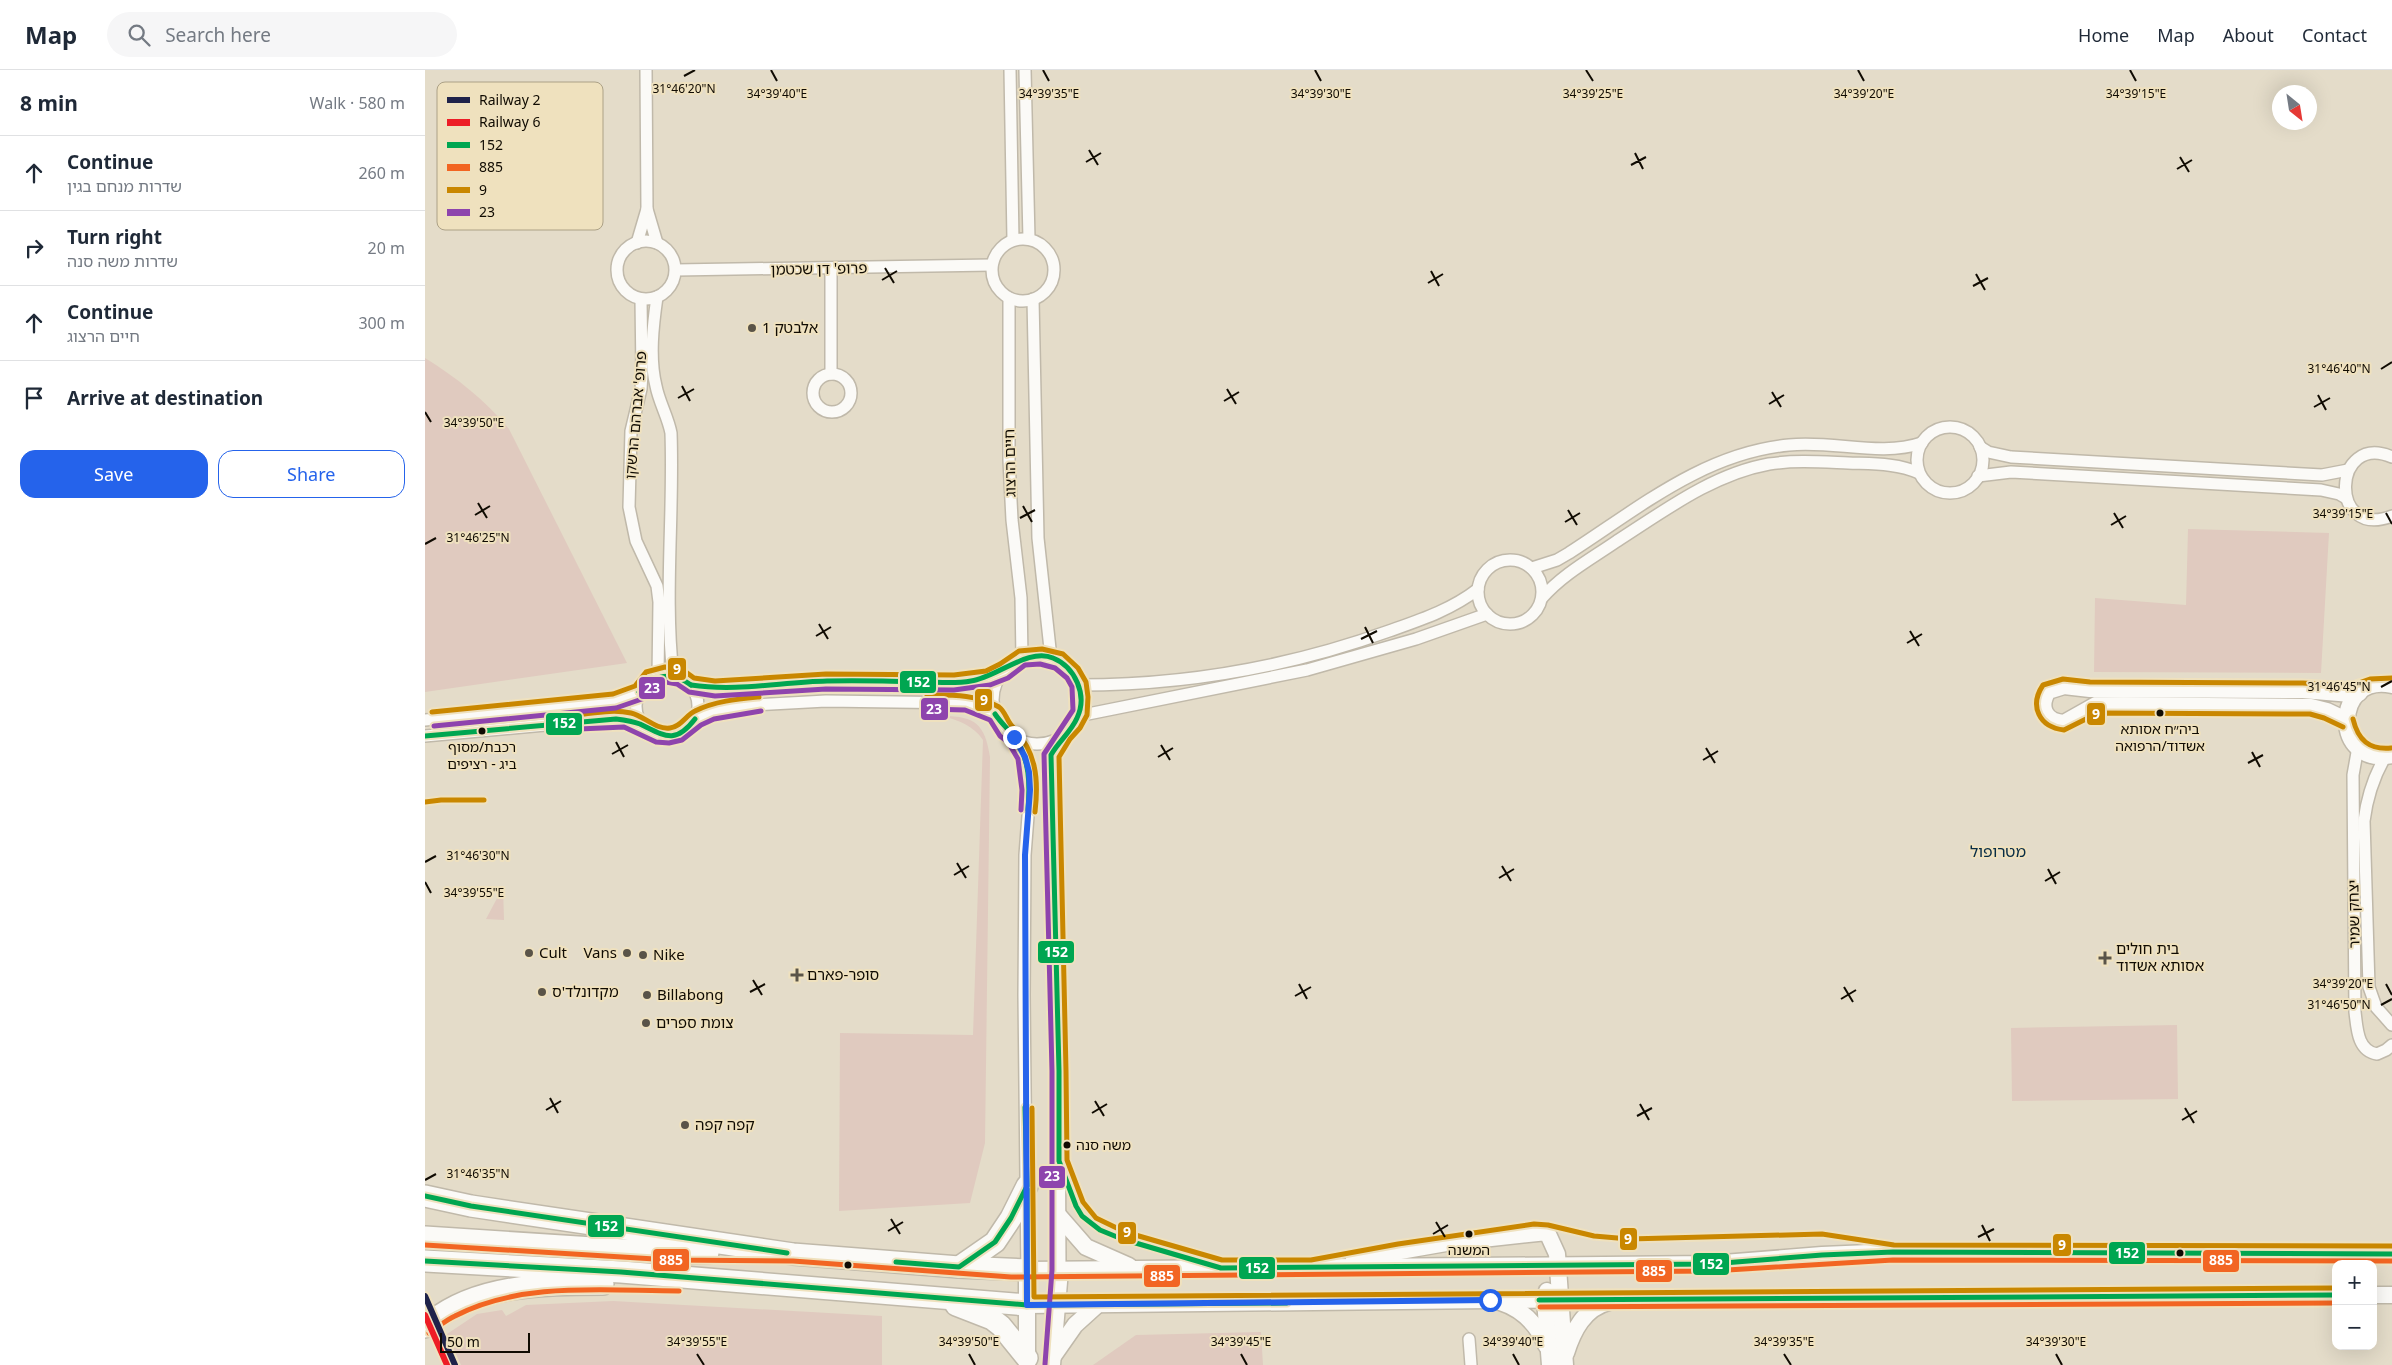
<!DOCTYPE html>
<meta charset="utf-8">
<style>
body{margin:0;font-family:"Noto Sans","Noto Sans Hebrew",sans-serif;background:#f6f6f7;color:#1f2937}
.controls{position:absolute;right:15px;bottom:15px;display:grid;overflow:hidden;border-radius:10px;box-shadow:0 5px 20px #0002}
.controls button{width:45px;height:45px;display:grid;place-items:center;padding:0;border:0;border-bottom:1px solid #e0e1e3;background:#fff;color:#1f2937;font:25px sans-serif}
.compass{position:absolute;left:1847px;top:15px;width:45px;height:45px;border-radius:50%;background:#fff;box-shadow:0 5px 20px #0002;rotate:150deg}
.scale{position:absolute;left:15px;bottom:12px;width:90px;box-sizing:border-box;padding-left:5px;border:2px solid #100b02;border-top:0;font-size:14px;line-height:18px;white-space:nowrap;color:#100b02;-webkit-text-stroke:4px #efe1be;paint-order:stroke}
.stop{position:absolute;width:15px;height:15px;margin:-11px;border:4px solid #2563eb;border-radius:50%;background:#fff}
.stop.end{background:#2563eb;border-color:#fff;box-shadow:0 1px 5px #0008}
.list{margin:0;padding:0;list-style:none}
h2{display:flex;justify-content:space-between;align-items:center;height:65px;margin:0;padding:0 20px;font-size:21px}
h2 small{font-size:16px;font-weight:400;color:#747a83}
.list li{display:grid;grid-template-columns:32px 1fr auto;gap:15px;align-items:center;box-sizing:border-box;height:75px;padding:0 20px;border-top:1px solid #e0e1e3}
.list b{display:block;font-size:19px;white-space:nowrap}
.list p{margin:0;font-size:16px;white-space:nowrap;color:#747a83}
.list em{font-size:16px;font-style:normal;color:#747a83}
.actions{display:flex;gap:10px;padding:15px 20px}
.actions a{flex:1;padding:11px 0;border:1px solid #2563eb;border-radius:15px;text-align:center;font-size:18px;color:#2563eb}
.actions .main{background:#2563eb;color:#fff}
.icon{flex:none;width:28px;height:28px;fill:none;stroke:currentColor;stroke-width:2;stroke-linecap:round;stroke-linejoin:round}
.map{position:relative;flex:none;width:1967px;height:1295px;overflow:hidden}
header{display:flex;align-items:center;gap:30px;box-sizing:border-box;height:70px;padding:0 25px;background:#fff;border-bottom:1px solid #e0e1e3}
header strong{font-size:24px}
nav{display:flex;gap:28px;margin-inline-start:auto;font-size:18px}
.search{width:350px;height:45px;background:#f6f6f7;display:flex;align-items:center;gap:12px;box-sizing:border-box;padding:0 18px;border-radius:28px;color:#747a83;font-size:19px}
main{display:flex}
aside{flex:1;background:#fff}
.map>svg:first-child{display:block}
</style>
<header>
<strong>Map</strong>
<div class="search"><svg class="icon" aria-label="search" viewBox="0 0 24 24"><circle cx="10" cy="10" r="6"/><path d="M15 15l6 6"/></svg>Search here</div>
<nav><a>Home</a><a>Map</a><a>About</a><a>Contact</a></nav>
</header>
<main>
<aside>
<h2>8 min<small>Walk · 580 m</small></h2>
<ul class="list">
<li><svg class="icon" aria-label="ahead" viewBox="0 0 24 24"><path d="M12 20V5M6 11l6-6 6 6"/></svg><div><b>Continue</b><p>שדרות מנחם בגין</p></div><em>260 m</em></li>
<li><svg class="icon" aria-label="right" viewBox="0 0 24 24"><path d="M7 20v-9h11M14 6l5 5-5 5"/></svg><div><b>Turn right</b><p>שדרות משה סנה</p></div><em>20 m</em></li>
<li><svg class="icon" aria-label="ahead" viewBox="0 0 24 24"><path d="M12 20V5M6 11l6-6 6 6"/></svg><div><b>Continue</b><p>חיים הרצוג</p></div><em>300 m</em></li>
<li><svg class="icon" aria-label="arrive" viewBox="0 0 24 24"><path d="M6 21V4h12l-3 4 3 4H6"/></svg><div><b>Arrive at destination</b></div></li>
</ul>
<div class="actions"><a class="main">Save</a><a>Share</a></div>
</aside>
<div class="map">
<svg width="1967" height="1295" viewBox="0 0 1967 1295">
<rect width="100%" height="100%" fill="#e4dcc9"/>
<g fill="#e0cabf">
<path d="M 0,288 C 32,308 60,330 84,359 L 202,593 L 0,622 Z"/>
<polygon points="1763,459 1904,463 1896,603 1669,602 1670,528 1761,535"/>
<path d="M 518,646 C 551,646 560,655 565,687 L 560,1073 L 545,1133 L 414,1141 L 415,963 L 548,965 L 558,670 C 548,655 534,651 518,646 Z"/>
<polygon points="78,817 79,850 61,849"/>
<polygon points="1752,955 1753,1029 1587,1031 1586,958"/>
<polygon points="188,1231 457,1246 457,1295 36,1295 22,1264 52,1244 77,1240 81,1246 101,1235"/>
<polygon points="836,1262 838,1295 668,1295 711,1265"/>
</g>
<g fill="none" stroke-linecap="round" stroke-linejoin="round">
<g stroke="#c0b9aa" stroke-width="14">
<g id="street">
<polyline points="221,0 222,139 232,173"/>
<polyline points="585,0 588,170"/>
<polyline points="600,0 604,169"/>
<circle cx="598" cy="200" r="31"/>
<circle cx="221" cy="200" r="29"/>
<polyline points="212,173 222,139"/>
<polyline points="406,199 406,304"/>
<polyline points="251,200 567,195"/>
<path d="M 232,227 C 228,255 224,288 231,316 C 234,332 243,347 246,363 C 249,444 239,525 248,605"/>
<polyline points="584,228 584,390 587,450 596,528 597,588"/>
<polyline points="216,229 217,304 216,319 206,361 204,437 211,471 232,516 234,532 233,606"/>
<polyline points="608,229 613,468 626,588"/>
<circle cx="407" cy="323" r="19"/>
<circle cx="1525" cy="390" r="33"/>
<polyline points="1555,377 1563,382 1586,387 1897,405 1923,400"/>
<path d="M 1967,387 C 1907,361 1903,471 1967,446"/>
<polyline points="1553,406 1586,402 1896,420 1914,424 1921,428"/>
<circle cx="1085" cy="522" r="32"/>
<path d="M 1107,498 L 1132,490 L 1144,483 C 1214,438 1279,383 1364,375 C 1408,370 1455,387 1497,373"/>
<path d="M 1117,528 C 1138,504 1166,489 1192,471 C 1239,441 1288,404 1344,394 C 1370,390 1397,392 1423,393 C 1447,394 1472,393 1494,403"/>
<circle cx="612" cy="630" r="44"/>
<circle cx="242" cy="636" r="31"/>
<polyline points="266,615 290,619 401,611 529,613 554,611 579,601"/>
<path d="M 654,615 C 760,615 864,597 964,561 C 995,550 1026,540 1053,519"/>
<polyline points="653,646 882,600 991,569 1062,544"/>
<polyline points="270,649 292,640 310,636 401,631 541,633 570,644"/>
<polyline points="0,650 190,631 214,622"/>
<polyline points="0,666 185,649 218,655"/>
<polyline points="589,667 600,687 605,720 600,785 599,925 602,1200"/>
<path d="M 1933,677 L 1928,705 L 1930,942 C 1932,957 1932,981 1952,984 L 1961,980 L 1967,975"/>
<path d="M 1960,687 C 1948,708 1942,727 1939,751 L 1944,917 L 1951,937 L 1967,955"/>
<polyline points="635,1200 634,1001 626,699 626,685 639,664"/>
<polyline points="1044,1269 1046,1295"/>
</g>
</g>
<g stroke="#c0b9aa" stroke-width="19">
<g id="secondary">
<path d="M 1967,615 C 1908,602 1906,698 1967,685"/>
<path d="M 1921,650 L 1902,641 L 1886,637 L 1671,635 L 1639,653 C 1620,652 1613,637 1623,621 L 1639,616 L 1665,619 L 1878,620 L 1926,624 L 1934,623"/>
<polyline points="634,1146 661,1177 704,1196"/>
<polyline points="929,1189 1021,1173 1122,1162 1132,1184 1140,1295"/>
<polyline points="1122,1221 1120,1230 1125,1295"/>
<polyline points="1948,1225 1967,1225"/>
<path d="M 1075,1232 C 1097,1239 1112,1254 1121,1275"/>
<polyline points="602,1235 1065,1230 1911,1225"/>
<path d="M 1141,1283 C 1148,1261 1159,1238 1184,1232"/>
<polyline points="629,1285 650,1255 671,1236"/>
<polyline points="602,1293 602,1200 1286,1194 1397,1185 1468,1182 1967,1184"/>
<polyline points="627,1295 635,1200"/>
</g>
</g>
<g stroke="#c0b9aa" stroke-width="24">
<g id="highway">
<polyline points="0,1126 46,1136 368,1184 534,1197 602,1200"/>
<polyline points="0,1167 246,1183 283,1183"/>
<polyline points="0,1191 196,1202 602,1235"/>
<polyline points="534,1197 570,1172 586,1148 602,1116"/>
<polyline points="531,1235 567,1249 576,1256 602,1288"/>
<path d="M 0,1257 C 47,1214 118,1214 178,1214"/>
</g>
</g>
<use href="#street" stroke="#fbfaf7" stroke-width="11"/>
<use href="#secondary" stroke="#fbfaf7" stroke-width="16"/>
<use href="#highway" stroke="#fbfaf7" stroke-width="21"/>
<g stroke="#efe1be" stroke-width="9">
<g id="bus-1">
<path d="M 266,615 C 312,622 356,612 402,611 C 434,610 465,611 497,612 C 513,612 530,614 546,611 C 571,608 604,577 628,588 C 650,597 663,625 652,648 C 646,662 633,672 626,685 L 634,1001 L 634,1091 L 651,1136 L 657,1146 L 675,1160 L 697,1169 L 796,1198 L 1286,1194 L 1397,1185 L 1468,1182 L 1967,1184"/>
<path d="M 214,622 C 229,604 247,601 266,615"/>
<path d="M 570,644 C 576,653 584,660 590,668 C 605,689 605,715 603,740"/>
<path d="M 0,666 L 191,649 C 199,650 207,651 215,654 C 240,666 250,675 270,649"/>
<polyline points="602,1119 602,1235"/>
<polyline points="0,1126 46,1136 362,1183"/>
<polyline points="0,1191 196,1202 602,1235 862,1233"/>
<polyline points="471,1192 534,1197 570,1172 586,1148 602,1116 600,1037"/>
<polyline points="1114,1230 1911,1225"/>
</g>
</g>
<g stroke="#efe1be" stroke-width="9">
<g id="bus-2">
<polyline points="0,1175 246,1190 368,1191 586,1207 1286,1201 1468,1190 1967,1191"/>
<polyline points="1115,1237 1911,1233"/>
<path d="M 4,1263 C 13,1257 21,1250 30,1246 C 97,1211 181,1221 254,1221"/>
</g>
</g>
<g stroke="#efe1be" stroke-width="9">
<g id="bus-3">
<path d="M 502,625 C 526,625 552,624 574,637 C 580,641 582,651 587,656 C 611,681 614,708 610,742"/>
<polyline points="7,642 188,624 210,616 221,602 240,597 258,600 269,608 290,611 401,604 529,605 561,601 575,594 594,581 617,579 638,584 653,598 661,612 663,627 662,645 655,658 645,669 634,687 641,1001 642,1090 658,1132 671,1148 700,1162 797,1190 886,1190 973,1174 1109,1154 1123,1155 1169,1166 1204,1169 1397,1164 1469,1175 1967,1176"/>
<path d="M 152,645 C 170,643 188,639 206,643 C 219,646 231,660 245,658 C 256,657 261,645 270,641 C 290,631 313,629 334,627"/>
<path d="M 1928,649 C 1933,670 1944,680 1966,678"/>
<path d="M 1918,657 L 1899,648 L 1885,644 L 1673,643 L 1639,660 C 1614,657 1604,636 1618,615 L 1638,609 L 1665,612 L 1878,613 L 1925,616 L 1945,609 L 1967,608"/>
<polyline points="0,732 16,730 59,730"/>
<polyline points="607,1038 609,1227 1911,1218"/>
</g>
</g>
<g stroke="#efe1be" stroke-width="9">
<g id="bus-4">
<polyline points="502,639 540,640 565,650 575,666 583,672 593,689 597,720 596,740"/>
<polyline points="9,656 191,638 217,629 229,616 241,612 252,614 264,622 290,626 401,619 529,620 565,615 583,608 600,595 615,594 630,598 642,608 647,617 648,640 619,684 627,1001 627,1200 620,1294"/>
<polyline points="154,659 199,657 231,672 244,673 257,670 276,655 289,649 336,641"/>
</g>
</g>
<use href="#bus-1" stroke="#00a651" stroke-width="5"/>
<use href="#bus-2" stroke="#f26522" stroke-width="5"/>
<use href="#bus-3" stroke="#c98700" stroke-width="5"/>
<use href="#bus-4" stroke="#8e44ad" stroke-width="5"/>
<g stroke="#efe1be" stroke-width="10">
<polyline id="rail-1" points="0,1226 30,1295"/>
</g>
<g stroke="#efe1be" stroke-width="10">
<polyline id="rail-2" points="0,1245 22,1295"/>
</g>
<use href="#rail-1" stroke="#1f234a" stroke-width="6"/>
<use href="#rail-2" stroke="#ed1d26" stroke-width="6"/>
</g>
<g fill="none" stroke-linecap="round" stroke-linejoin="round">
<polyline stroke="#2563eb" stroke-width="6" points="589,667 600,687 604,702 605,720 600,785 602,1235 1065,1230"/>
</g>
<path fill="none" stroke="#100b02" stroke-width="2" d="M 346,0 L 352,11M 618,0 L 624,11M 890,0 L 896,11M 1161,0 L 1168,11M 1433,0 L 1439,11M 1705,0 L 1711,11M 259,6 L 270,0M 664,80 L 673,95M 1210,83 L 1218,99M 1755,87 L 1764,102M 661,92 L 676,83M 1206,95 L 1221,87M 1752,99 L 1767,90M 460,198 L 469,213M 1006,201 L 1014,216M 1551,204 L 1560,220M 457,210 L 472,201M 1003,213 L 1018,204M 1548,216 L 1563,208M 1956,299 L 1967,292M 257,316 L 265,331M 802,319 L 811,334M 1347,322 L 1356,337M 1893,325 L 1901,340M 253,328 L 269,319M 799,331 L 814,322M 1344,334 L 1359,325M 1889,337 L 1905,328M 0,342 L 6,352M 53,433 L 62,448M 598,436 L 607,452M 1143,440 L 1152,455M 1689,443 L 1698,458M 1961,443 L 1967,454M 50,445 L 65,436M 595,448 L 610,440M 1140,452 L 1155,443M 1686,455 L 1701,446M 0,474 L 11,468M 394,554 L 403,569M 940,557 L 948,573M 1485,561 L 1494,576M 391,566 L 406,557M 936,569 L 952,561M 1482,573 L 1497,564M 1956,617 L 1967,611M 191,672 L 199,687M 736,675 L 745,690M 1281,678 L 1290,693M 1827,682 L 1835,697M 187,684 L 203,675M 733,687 L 748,678M 1278,690 L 1293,681M 1823,693 L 1838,685M 0,792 L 11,786M 532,793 L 541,808M 1077,796 L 1086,811M 1623,799 L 1631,814M 529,805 L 544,796M 1074,808 L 1089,799M 1620,811 L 1635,802M 0,812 L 6,823M 328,910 L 337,925M 874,914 L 882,929M 1961,914 L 1967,925M 1419,917 L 1428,932M 325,922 L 340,914M 870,926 L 886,917M 1416,929 L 1431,920M 1956,935 L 1967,929M 125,1028 L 133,1043M 670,1031 L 679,1046M 1215,1034 L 1224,1050M 1760,1038 L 1769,1053M 121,1040 L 136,1031M 667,1043 L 682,1034M 1212,1046 L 1227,1038M 1757,1050 L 1772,1041M 0,1110 L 11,1104M 466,1149 L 475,1164M 1011,1152 L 1020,1167M 1557,1155 L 1565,1171M 463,1161 L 478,1152M 1008,1164 L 1023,1155M 1553,1167 L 1569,1159M 272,1284 L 279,1295M 544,1284 L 550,1295M 816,1284 L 822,1295M 1088,1284 L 1094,1295M 1359,1284 L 1366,1295M 1631,1284 L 1637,1295"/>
<g fill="#5a5448" stroke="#efe1be" stroke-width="2">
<circle cx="327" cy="258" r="5"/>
<circle cx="104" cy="883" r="5"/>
<circle cx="202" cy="883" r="5"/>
<circle cx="218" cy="885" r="5"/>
<path d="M1677.5 880.5h5v5h5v5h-5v5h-5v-5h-5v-5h5z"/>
<path d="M369.5 897.5h5v5h5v5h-5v5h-5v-5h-5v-5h5z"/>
<circle cx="117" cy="922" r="5"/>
<circle cx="222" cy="925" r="5"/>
<circle cx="221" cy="953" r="5"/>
<circle cx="260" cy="1055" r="5"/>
</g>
<g fill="#100b02" stroke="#efe1be" stroke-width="2">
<circle cx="1735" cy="643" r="4.5"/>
<circle cx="57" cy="661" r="4.5"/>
<circle cx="642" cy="1075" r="4.5"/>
<circle cx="1044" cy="1164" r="4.5"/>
<circle cx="1755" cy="1183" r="4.5"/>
<circle cx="423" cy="1195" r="4.5"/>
</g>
<g text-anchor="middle" stroke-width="4" stroke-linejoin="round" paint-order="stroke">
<g font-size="14" fill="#100b02" stroke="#efe1be">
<text x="1735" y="664">ביה״ח אסותא<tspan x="1735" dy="17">אשדוד/הרפואה</tspan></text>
<text x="57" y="682">רכבת/מסוף<tspan x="57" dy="17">ביג - רציפים</tspan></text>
<text x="651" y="1080" text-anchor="start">משה סנה</text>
<text x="1044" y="1185">המשנה</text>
</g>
<g font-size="15" fill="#100b02" stroke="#efe1be">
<text transform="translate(394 199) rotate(-1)" y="5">פרופ' דן שכטמן</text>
<text transform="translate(211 345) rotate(-85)" y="5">פרופ' אברהם הרשקו</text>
<text transform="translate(585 393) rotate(-91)" y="5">חיים הרצוג</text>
<text transform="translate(1929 844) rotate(-91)" y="5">יצחק שמיר</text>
</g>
<g font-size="15" fill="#100b02" stroke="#efe1be" text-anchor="start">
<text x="337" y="263">אלבטק 1</text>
<text x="1691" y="884">בית חולים<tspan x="1691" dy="17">אסותא אשדוד</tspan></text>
<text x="114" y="888">Cult</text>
<text x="192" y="888" text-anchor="end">Vans</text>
<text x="228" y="890">Nike</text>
<text x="382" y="910">סופר-פארם</text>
<text x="127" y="927">מקדונלד'ס</text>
<text x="232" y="930">Billabong</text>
<text x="231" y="958">צומת ספרים</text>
<text x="270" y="1060">קפה קפה</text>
</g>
<g font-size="16" fill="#082d45" stroke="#efe1be">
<text x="1573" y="787">מטרופול</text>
</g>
</g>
<rect x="12" y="12" width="166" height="148" rx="8" fill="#efe1be" stroke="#aca186" stroke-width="1"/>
<rect x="22" y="27" width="23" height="6" fill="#1f234a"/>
<rect x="22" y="49" width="23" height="7" fill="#ed1d26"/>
<rect x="22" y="72" width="23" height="6" fill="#00a651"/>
<rect x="22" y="94" width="23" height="7" fill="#f26522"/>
<rect x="22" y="117" width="23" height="6" fill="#c98700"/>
<rect x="22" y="139" width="23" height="7" fill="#8e44ad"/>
<g font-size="14" fill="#100b02">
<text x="54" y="35">Railway 2</text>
<text x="54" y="57">Railway 6</text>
<text x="54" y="80">152</text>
<text x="54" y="102">885</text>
<text x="54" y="125">9</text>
<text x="54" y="147">23</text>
</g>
<g font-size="12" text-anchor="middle" fill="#100b02" stroke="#efe1be" stroke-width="4" stroke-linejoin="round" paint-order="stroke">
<text x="259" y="23">31°46'20"N</text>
<text x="352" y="28">34°39'40"E</text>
<text x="624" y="28">34°39'35"E</text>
<text x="896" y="28">34°39'30"E</text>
<text x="1168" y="28">34°39'25"E</text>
<text x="1439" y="28">34°39'20"E</text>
<text x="1711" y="28">34°39'15"E</text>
<text x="1914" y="303">31°46'40"N</text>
<text x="49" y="357">34°39'50"E</text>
<text x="1918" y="448">34°39'15"E</text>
<text x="53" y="472">31°46'25"N</text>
<text x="1914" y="621">31°46'45"N</text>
<text x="53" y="790">31°46'30"N</text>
<text x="49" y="827">34°39'55"E</text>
<text x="1918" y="918">34°39'20"E</text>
<text x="1914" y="939">31°46'50"N</text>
<text x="53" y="1108">31°46'35"N</text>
<text x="272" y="1276">34°39'55"E</text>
<text x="544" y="1276">34°39'50"E</text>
<text x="816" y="1276">34°39'45"E</text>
<text x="1088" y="1276">34°39'40"E</text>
<text x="1359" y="1276">34°39'35"E</text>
<text x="1631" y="1276">34°39'30"E</text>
</g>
<g stroke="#efe1be" stroke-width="2">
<rect x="242" y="587" width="20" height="24" rx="5" fill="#c98700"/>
<rect x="474" y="600" width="38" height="24" rx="5" fill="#00a651"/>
<rect x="213" y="606" width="28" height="24" rx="5" fill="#8e44ad"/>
<rect x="549" y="618" width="19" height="24" rx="5" fill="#c98700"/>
<rect x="495" y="627" width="29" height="24" rx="5" fill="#8e44ad"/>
<rect x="1661" y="632" width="20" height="24" rx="5" fill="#c98700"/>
<rect x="120" y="642" width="38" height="24" rx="5" fill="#00a651"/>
<rect x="612" y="870" width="38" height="24" rx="5" fill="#00a651"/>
<rect x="613" y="1095" width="28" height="24" rx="5" fill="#8e44ad"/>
<rect x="162" y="1144" width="38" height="24" rx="5" fill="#00a651"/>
<rect x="692" y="1151" width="20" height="24" rx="5" fill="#c98700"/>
<rect x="1194" y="1157" width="19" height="24" rx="5" fill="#c98700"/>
<rect x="1627" y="1163" width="20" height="24" rx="5" fill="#c98700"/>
<rect x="1683" y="1171" width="38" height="24" rx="5" fill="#00a651"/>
<rect x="227" y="1178" width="38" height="24" rx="5" fill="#f26522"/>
<rect x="1777" y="1179" width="38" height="24" rx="5" fill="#f26522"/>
<rect x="1267" y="1182" width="38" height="24" rx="5" fill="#00a651"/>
<rect x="813" y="1186" width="38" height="24" rx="5" fill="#00a651"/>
<rect x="1210" y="1189" width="38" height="24" rx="5" fill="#f26522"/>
<rect x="718" y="1194" width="38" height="24" rx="5" fill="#f26522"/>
</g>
<g font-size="14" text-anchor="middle" font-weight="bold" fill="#fff">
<text x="252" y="604">9</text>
<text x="493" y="617">152</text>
<text x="227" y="623">23</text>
<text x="559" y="635">9</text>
<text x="509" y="644">23</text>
<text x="1671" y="649">9</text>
<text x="139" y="658">152</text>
<text x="631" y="887">152</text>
<text x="627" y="1111">23</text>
<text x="181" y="1161">152</text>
<text x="702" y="1167">9</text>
<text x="1203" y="1174">9</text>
<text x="1637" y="1180">9</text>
<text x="1702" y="1188">152</text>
<text x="246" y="1195">885</text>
<text x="1796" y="1195">885</text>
<text x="1286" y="1199">152</text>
<text x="832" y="1203">152</text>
<text x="1229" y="1206">885</text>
<text x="737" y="1211">885</text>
</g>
</svg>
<div class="controls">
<button>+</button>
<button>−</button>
</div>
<svg class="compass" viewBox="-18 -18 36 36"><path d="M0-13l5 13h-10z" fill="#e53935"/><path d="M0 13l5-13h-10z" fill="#747a83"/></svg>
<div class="scale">50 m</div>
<div class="stop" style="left:1065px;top:1230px"></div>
<div class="stop end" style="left:589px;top:667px"></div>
</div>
</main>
